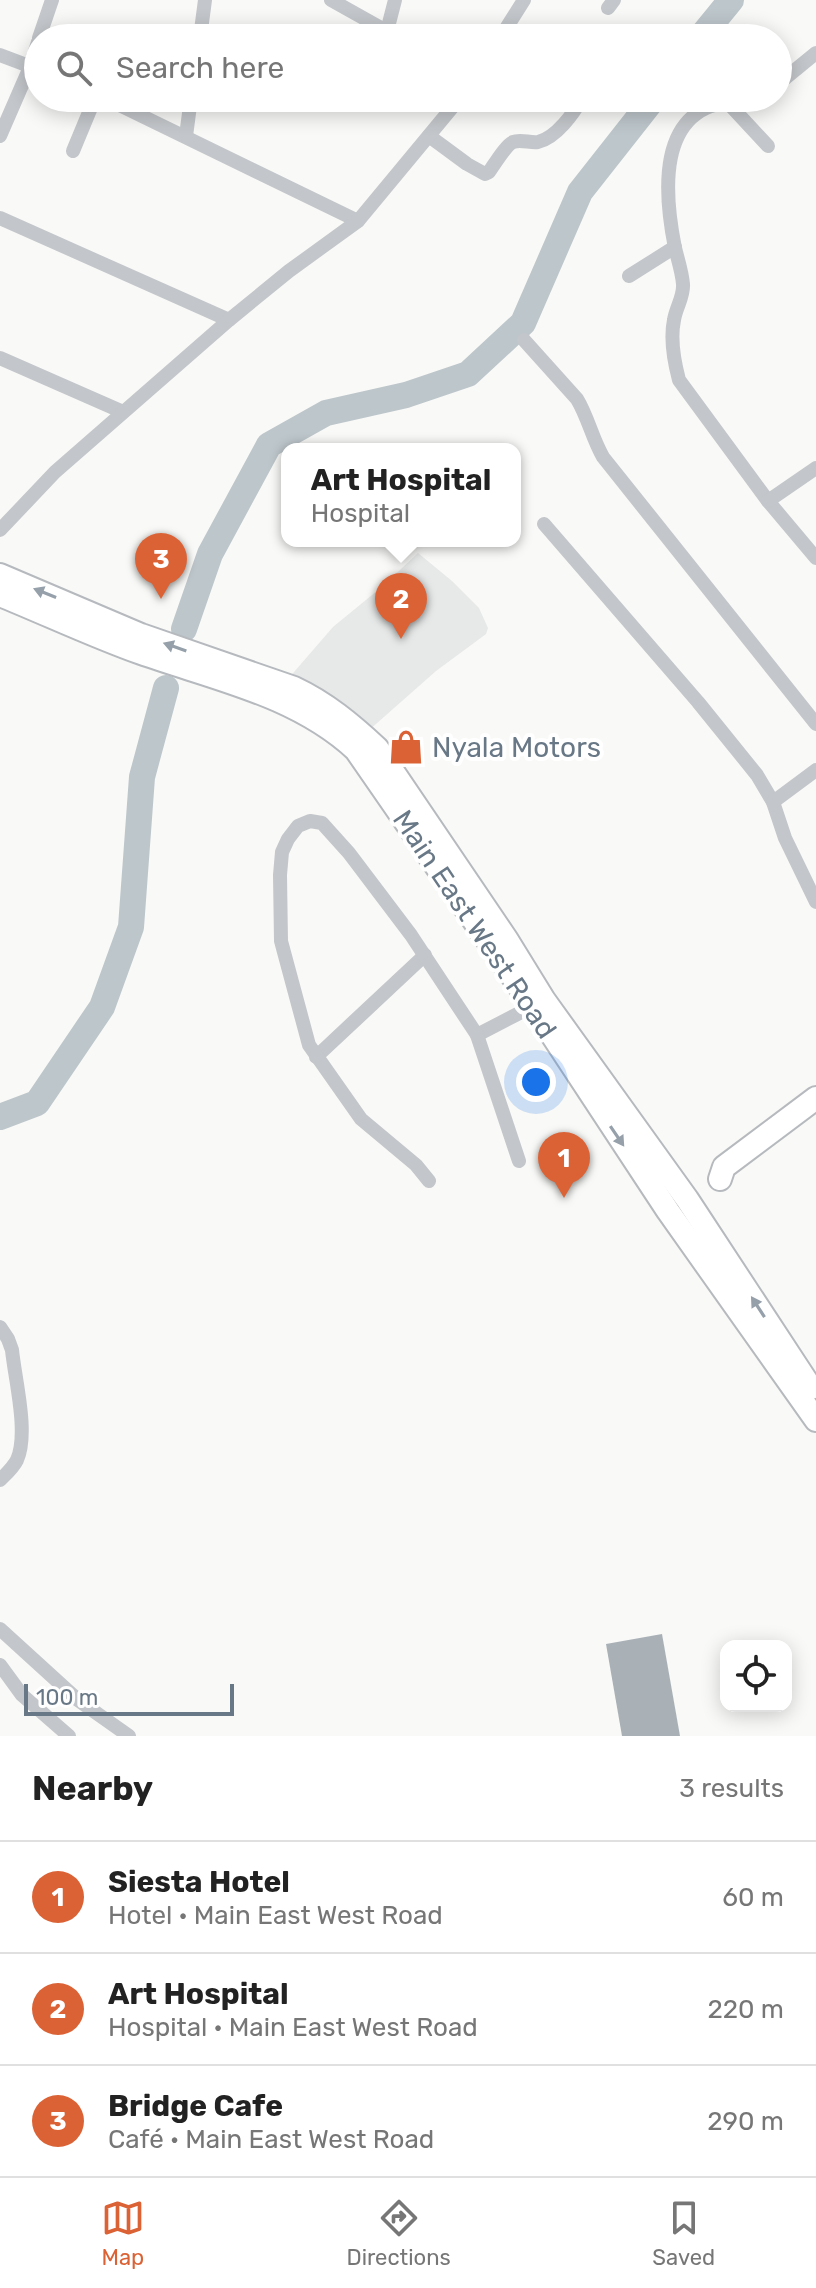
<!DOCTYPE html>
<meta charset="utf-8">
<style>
body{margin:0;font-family:Rubik,sans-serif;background:#f6f6f6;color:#222}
.controls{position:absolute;right:24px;bottom:24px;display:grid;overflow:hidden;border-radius:16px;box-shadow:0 4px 20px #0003}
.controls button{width:72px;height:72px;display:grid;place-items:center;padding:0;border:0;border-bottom:2px solid #e0e0e0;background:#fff;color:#222;font:40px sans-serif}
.scale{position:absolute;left:24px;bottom:20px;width:210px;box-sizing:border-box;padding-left:8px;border:4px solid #697886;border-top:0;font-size:22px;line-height:28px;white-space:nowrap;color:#697886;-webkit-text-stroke:6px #fff;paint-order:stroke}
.you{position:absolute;left:536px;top:1082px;width:28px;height:28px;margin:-20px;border:6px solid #fff;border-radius:50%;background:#1a73e8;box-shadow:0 0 0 12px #1a73e833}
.badge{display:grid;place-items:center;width:52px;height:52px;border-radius:50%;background:#db6235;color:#fff;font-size:26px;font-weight:700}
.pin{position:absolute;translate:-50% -66px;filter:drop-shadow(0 2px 4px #0008)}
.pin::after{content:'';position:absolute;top:42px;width:28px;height:24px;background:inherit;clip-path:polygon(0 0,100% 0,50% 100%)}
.popup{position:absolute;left:281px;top:443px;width:240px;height:104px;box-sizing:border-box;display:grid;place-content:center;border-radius:16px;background:#fff;filter:drop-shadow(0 2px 6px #0005);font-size:26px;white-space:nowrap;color:#767676}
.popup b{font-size:30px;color:#222}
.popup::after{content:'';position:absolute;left:50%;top:100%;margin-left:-16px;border:16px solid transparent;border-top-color:#fff}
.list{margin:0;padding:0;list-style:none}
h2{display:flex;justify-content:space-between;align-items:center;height:104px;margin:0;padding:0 32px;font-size:34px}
h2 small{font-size:26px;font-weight:400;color:#767676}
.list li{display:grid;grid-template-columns:52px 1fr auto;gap:24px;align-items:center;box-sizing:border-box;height:112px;padding:0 32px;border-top:2px solid #e0e0e0}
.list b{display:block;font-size:30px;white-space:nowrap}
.list p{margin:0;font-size:26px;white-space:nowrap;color:#767676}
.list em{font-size:26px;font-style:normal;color:#767676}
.icon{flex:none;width:44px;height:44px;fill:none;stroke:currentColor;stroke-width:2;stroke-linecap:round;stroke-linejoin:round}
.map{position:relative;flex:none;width:816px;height:1736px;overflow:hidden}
.search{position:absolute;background:#fff;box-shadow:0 4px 20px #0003;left:24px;right:24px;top:24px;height:88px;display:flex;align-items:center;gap:20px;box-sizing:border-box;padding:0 28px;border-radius:44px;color:#767676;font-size:30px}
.sheet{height:440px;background:#fff}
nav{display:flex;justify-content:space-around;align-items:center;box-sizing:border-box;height:112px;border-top:2px solid #e0e0e0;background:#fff;font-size:22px;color:#767676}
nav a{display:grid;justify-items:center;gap:4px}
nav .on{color:#db6235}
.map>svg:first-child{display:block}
</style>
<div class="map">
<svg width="816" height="1736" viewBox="0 0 816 1736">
<rect width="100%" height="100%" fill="#f9f9f7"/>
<polygon fill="#e7e8e8" points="418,553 452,581 479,608 488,628 486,634 436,671 368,731 288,679 333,627 383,586"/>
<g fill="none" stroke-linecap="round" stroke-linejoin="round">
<g stroke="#bdc6cb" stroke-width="26">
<polyline points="700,38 731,0"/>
<polyline points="184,629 210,554 269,445 326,413 406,395 468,374 523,323 580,192 654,98"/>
<polyline points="0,1117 37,1103 102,1007 131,927 142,777 166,688"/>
</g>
</g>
<polygon fill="#a9b1b7" points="662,1634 680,1736 622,1736 606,1644"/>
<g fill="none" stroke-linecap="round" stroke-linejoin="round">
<g stroke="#b6babe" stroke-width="26">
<g id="primary">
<path d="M 0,575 L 141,635 L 294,688 C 326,703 351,724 377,748 L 507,940 L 544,1000 L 687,1199 L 811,1388"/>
<path d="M 0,595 C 47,614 93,636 141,653 C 215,679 297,695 356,750 L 533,1006 L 668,1211 L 816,1420"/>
<polyline points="720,1179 724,1167 816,1098"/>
</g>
</g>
<g stroke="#c3c6ca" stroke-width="14">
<polyline points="331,0 399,38"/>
<polyline points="608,8 614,0"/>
<polyline points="387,31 395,0"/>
<polyline points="39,38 52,0"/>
<polyline points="200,38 205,0"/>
<polyline points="500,38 524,0"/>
<polyline points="0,55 37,69"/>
<polyline points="778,84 816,53"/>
<polyline points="105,98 358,221"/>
<path d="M 753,98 C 739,102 724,102 711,106 C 657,126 666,203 675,248 C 678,260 682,272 683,284 C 684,297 676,307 674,320 C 670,339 674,361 679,380 L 768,501 L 816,558"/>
<polyline points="729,104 768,146"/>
<polyline points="0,136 30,67 38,42"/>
<polyline points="186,136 191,98"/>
<path d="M 429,136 L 467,164 L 485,174 L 489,172 C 494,165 506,145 513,142 C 520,139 530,143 538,142 C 556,138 574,113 582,98"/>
<polyline points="73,151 95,98"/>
<polyline points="0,218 229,320"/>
<polyline points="629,276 675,247"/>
<path d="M 524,340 L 577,399 C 588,417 592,438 603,457 L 816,724"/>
<polyline points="0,358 123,412"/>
<polyline points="768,501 816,468"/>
<polyline points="544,524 698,702 757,775 773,802 785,838 816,902"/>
<polyline points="0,530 55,472 229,320 289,271 358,221 460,98"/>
<polyline points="773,802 816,770"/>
<polyline points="477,1035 537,1004"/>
<polyline points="316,1057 425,955"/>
<polyline points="429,1181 416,1165 361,1119 309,1045 281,941 280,875 282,852 288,839 298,826 310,821 322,823 349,853 411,935 477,1035 519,1161"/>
<path d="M 0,1327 L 8,1339 L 12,1350 C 15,1380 29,1433 17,1460 C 13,1468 6,1474 0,1480"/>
<polyline points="0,1629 78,1700 129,1736"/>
<polyline points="0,1665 22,1695 69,1736"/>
</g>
<use href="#primary" stroke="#fff" stroke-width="22"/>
</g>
<defs><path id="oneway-solid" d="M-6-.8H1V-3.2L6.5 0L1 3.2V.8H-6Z" transform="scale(2)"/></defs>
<g fill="#96a0aa">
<use href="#oneway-solid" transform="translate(45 593) rotate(-158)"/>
<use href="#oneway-solid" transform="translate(175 647) rotate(-161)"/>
<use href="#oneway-solid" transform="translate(617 1136) rotate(56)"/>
<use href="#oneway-solid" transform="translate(758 1307) rotate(-123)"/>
</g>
<defs>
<g id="shop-bare" transform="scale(2.76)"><path d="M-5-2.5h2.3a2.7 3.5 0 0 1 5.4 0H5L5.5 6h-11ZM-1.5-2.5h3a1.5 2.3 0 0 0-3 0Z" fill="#db6235" stroke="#fff" stroke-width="2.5" paint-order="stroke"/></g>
</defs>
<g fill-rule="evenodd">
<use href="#shop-bare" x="406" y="747"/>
</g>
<g text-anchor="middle" stroke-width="8" stroke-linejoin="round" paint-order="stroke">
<g font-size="28" fill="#697886" stroke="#fff" text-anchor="start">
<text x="432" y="757">Nyala Motors</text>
</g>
<g font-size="28" fill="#697886" stroke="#fff">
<text transform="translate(475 924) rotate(56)" y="10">Main East West Road</text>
</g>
</g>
</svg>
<div class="controls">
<button><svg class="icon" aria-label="locate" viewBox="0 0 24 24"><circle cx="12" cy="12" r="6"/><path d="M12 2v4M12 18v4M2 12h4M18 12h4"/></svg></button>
</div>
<div class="scale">100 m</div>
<div class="you"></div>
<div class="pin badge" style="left:564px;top:1198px">1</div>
<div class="pin badge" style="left:401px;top:639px">2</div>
<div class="popup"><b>Art Hospital</b>Hospital</div>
<div class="pin badge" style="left:161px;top:599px">3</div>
<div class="search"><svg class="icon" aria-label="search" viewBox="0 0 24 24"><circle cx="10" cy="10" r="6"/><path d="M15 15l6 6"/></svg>Search here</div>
</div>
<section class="sheet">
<h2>Nearby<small>3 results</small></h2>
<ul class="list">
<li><span class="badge">1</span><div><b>Siesta Hotel</b><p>Hotel · Main East West Road</p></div><em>60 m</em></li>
<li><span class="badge">2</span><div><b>Art Hospital</b><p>Hospital · Main East West Road</p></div><em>220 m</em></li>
<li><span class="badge">3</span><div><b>Bridge Cafe</b><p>Café · Main East West Road</p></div><em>290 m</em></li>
</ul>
</section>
<nav>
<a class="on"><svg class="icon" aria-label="map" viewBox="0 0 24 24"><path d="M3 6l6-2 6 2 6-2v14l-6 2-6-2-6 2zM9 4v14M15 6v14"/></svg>Map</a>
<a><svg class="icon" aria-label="directions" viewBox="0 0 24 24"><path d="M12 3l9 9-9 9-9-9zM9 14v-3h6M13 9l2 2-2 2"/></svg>Directions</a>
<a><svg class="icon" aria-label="saved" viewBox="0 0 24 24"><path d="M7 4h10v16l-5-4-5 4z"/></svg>Saved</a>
</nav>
